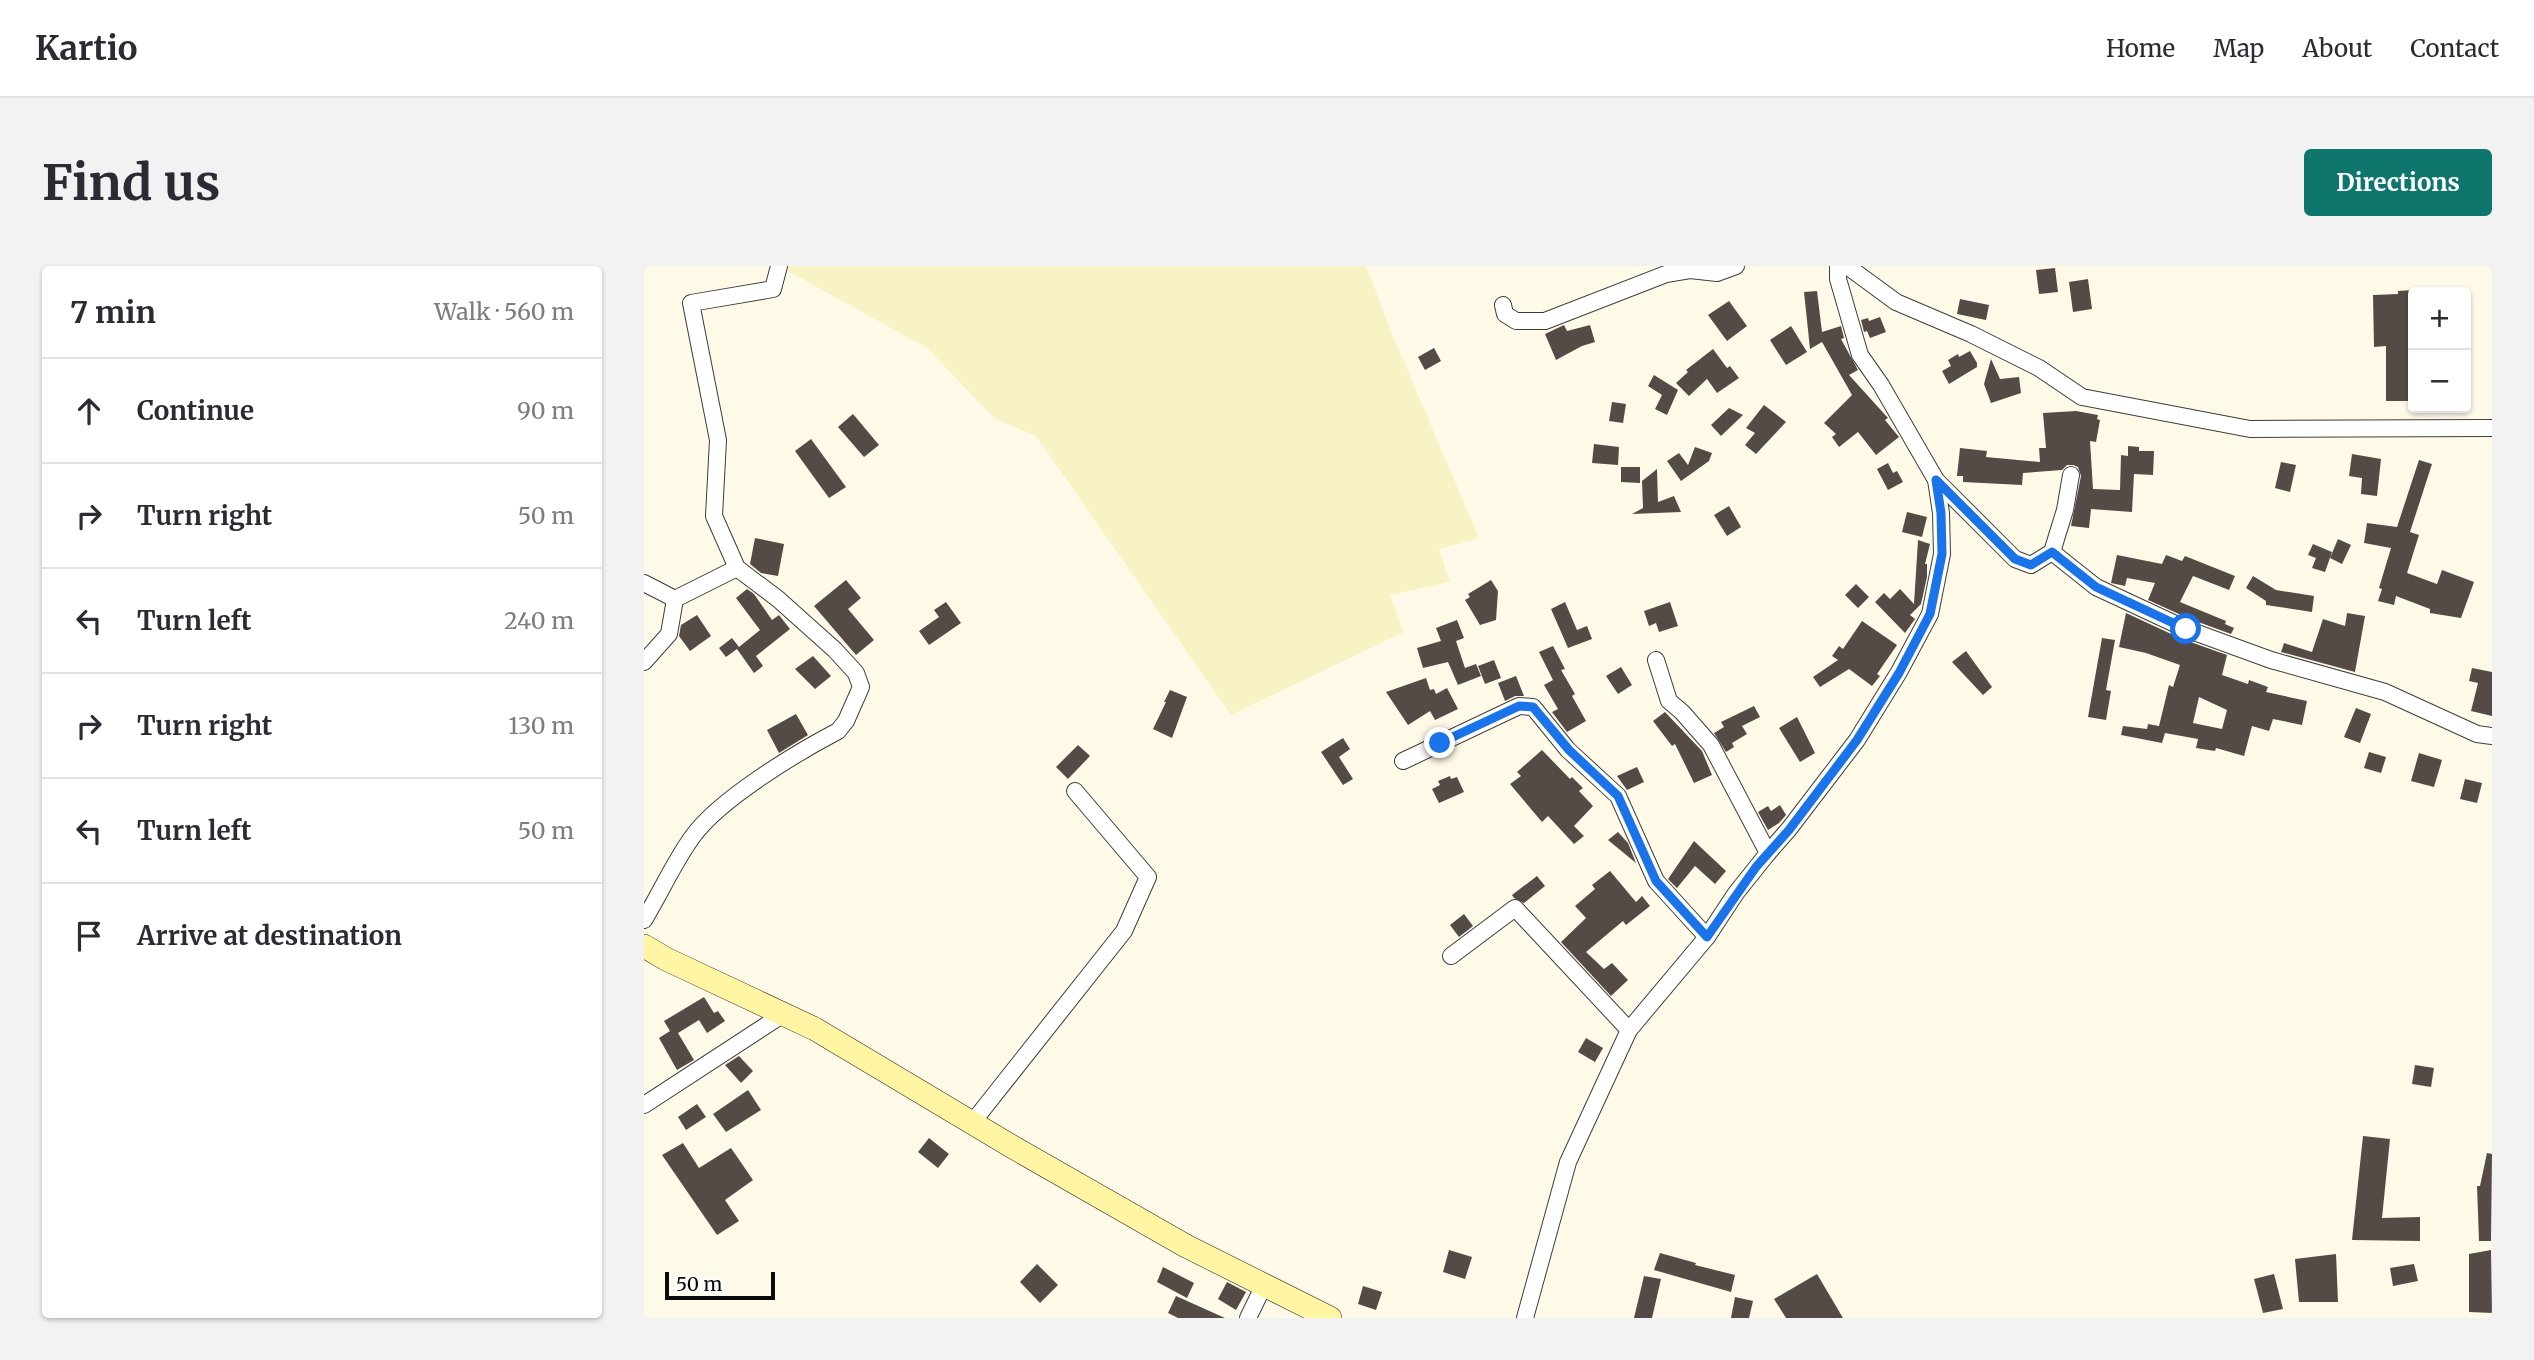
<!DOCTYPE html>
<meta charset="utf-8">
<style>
body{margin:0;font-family:Merriweather,serif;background:#f2f2f3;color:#2b2b33}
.controls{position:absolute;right:21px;top:21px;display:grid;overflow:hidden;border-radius:7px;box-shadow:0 2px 5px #0004}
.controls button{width:63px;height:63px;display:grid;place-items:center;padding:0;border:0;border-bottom:2px solid #e1e1e2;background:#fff;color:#2b2b33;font:35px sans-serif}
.scale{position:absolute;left:21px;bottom:18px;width:110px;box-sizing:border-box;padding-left:7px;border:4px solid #0a0a0a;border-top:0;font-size:19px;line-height:24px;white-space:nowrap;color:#0a0a0a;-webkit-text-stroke:5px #fff;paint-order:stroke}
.stop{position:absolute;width:21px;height:21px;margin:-16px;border:5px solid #1a73e8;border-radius:50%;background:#fff}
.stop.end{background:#1a73e8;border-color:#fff;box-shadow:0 2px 7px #0008}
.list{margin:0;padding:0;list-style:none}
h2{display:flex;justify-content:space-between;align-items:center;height:91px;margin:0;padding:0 28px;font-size:30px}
h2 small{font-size:23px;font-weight:400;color:#7c7c81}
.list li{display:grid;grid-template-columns:46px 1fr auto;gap:21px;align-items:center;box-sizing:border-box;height:105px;padding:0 28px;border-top:2px solid #e1e1e2}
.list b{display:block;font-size:26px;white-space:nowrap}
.list em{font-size:23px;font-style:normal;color:#7c7c81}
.icon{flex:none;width:38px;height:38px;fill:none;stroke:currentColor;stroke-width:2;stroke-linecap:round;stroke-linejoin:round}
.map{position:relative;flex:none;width:1848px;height:1052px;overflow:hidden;border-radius:7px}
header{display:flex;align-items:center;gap:42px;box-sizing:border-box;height:98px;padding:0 35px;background:#fff;border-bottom:2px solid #e1e1e2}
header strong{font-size:33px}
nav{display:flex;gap:38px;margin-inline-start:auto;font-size:24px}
.intro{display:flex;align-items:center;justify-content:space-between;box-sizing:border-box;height:168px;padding:0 42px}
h1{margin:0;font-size:49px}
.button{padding:18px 32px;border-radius:7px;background:#0f766e;color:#fff;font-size:24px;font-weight:700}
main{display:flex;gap:42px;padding:0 42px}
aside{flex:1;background:#fff;border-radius:7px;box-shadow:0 2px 5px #0004}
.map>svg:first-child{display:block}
</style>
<header>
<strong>Kartio</strong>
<nav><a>Home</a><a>Map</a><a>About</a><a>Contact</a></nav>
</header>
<div class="intro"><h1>Find us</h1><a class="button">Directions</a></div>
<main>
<aside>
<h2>7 min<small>Walk · 560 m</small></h2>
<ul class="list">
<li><svg class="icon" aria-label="ahead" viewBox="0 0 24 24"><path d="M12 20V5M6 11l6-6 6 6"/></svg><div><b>Continue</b></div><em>90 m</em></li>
<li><svg class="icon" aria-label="right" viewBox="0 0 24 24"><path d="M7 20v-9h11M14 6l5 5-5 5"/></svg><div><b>Turn right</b></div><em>50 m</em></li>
<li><svg class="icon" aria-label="left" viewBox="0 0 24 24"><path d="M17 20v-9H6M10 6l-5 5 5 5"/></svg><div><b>Turn left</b></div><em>240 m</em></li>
<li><svg class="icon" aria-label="right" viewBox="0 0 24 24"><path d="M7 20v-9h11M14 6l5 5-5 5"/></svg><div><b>Turn right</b></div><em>130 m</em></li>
<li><svg class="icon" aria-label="left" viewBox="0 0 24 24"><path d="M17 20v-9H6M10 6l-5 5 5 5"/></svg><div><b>Turn left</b></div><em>50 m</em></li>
<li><svg class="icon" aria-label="arrive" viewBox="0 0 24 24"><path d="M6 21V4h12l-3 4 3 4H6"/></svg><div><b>Arrive at destination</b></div></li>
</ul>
</aside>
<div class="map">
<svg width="1848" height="1052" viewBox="0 0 1848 1052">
<rect width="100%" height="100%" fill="#fffae8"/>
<polygon fill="#f7f3c5" points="135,0 722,0 749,70 835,272 795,283 806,316 746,329 760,366 587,449 392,170 350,152 283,82"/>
<g fill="#544b46" fill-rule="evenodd">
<polygon points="1411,2 1414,26 1395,28 1392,4"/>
<polygon points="1444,13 1448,43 1429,46 1425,16"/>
<polygon points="1769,24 1769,135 1742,135 1742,80 1730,81 1729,29 1754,28 1754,25"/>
<polygon points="1173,25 1178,66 1197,60 1200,72 1197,73 1214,104 1205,109 1244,152 1241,154 1255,171 1232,189 1214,166 1195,181 1188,171 1192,168 1180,157 1208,129 1178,76 1166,83 1160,26"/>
<polygon points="1316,33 1345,39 1342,54 1313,48"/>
<polygon points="1085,35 1103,60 1083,75 1064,49"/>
<polygon points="1236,51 1242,66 1226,72 1223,65 1220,66 1217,54 1224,52 1225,55"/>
<polygon points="920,59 923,65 946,59 951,76 938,80 912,94 901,68"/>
<polygon points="1147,60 1163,86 1142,99 1126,74"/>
<polygon points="790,82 797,95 781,104 774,91"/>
<polygon points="1069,83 1083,102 1086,100 1095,112 1073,127 1063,113 1045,130 1032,117 1044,106 1042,104"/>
<polygon points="1326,85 1333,97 1333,101 1305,118 1298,105 1307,100 1304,94 1314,88 1315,91"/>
<polygon points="1347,93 1356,113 1375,111 1377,127 1347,137 1340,118"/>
<polygon points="1010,109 1034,124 1023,149 1011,143 1018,129 1004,120"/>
<polygon points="968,136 982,138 979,157 965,155"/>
<polygon points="1120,139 1142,156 1112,188 1101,179 1111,167 1102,162"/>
<polygon points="1085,142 1099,149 1077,170 1067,159"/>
<polygon points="1432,145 1454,149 1453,153 1456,154 1452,176 1446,175 1449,223 1476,224 1477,189 1484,190 1484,180 1495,181 1495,185 1510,185 1509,209 1490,208 1488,246 1447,243 1445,262 1427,260 1437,210 1434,201 1429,199 1423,199 1418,204 1379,207 1378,219 1319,216 1319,210 1313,210 1316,182 1343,185 1342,191 1396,196 1395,182 1402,182 1399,147"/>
<polygon points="209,148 235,179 220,191 194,161"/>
<polygon points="167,173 202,221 185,232 151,185"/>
<polygon points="950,178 975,181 974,199 948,197"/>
<polygon points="1051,181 1068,187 1065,195 1037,215 1023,195 1035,187 1044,199"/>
<polygon points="1708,188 1737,193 1733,230 1717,228 1718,212 1705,210"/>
<polygon points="1775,194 1788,198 1766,266 1775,269 1763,307 1793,318 1798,304 1830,316 1817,352 1786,347 1786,343 1752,330 1750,339 1734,335 1738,323 1735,322 1747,282 1720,277 1723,257 1753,261"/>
<polygon points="1637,196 1652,199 1646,226 1631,222"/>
<polygon points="1244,197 1249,207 1253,205 1259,216 1244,224 1233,203"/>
<polygon points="977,201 996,201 996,217 977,216"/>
<polygon points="1013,203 1014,236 1030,230 1037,246 988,248 999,242 998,215"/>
<polygon points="1085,240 1097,261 1083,270 1070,249"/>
<polygon points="1263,246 1283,251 1278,271 1258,266"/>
<polygon points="111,272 140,278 134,310 117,307 106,298"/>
<polygon points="1694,273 1707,279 1698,298 1686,292"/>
<polygon points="1274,274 1286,278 1281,298 1283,298 1283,311 1277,338 1266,349 1271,353 1261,367 1231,336 1240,327 1246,333 1256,323 1270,338"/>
<polygon points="1669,278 1688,286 1681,306 1668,302 1672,292 1664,289"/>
<polygon points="1473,289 1518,298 1522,289 1538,295 1541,290 1591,310 1585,324 1549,310 1536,336 1582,355 1581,358 1590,362 1587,368 1546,353 1504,334 1511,317 1483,312 1481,320 1467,317"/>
<polygon points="1609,310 1632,324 1670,330 1668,346 1622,339 1622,335 1602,322"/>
<polygon points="202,314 217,332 204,343 230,374 212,389 170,340"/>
<polygon points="847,314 854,325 852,354 836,359 821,334 826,331 824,328"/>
<polygon points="1212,318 1225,331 1214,342 1201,329"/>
<polygon points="103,323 110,328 128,354 135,349 146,363 112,390 119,400 110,407 93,383 82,391 75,382 88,372 95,381 116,364 92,332"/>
<polygon points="302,336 317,357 285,379 275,365 295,351 290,344"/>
<polygon points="921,336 933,364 943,360 948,373 924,382 907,343"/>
<polygon points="1026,336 1034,360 1015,366 1012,357 1005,360 1000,345"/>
<path d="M 1482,347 L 1538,373 L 1583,389 L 1578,409 L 1604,418 L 1605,414 L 1624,421 L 1622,426 L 1663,435 L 1658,459 L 1629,453 L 1625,465 L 1608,460 L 1600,490 L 1572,482 L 1571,485 L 1552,482 L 1554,473 L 1521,467 L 1518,477 L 1477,469 L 1479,460 L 1503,463 L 1504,458 L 1515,460 L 1525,419 L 1529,421 L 1536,399 L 1502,387 L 1475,381 ZM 1555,431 L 1583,444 L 1578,463 L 1549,457 Z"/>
<polygon points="1703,347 1721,350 1711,406 1637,386 1640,377 1668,386 1679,353 1701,360"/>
<polygon points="53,349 67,370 46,385 35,370 37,359"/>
<polygon points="813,354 820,372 812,375 821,402 832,398 837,410 814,419 804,396 779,402 773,382 797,375 792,362"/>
<polygon points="1218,355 1253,379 1233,408 1236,410 1228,420 1205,403 1176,421 1169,411 1194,394 1188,390 1195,380 1199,383"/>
<polygon points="1458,372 1471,374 1462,424 1467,425 1462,454 1444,451"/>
<polygon points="909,380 921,403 917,404 931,428 928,430 942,455 923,466 908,446 914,443 900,419 909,414 895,386"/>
<polygon points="1322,385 1348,421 1339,429 1308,396"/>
<polygon points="169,390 187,410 171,423 151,403"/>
<polygon points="850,394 857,412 841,418 834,400"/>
<polygon points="977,401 988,419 974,428 962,410"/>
<polygon points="1828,402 1848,406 1848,450 1827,445 1834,417 1825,415"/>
<polygon points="872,410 880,430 871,430 861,435 854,417"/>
<polygon points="782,412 786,424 790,423 792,428 803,422 814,443 791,454 786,445 764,459 742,426"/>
<polygon points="526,424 543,431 528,472 509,463 522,436 520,436"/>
<polygon points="1110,440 1116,451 1098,460 1103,468 1088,477 1090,481 1082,486 1070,467 1080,461 1077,456"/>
<polygon points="1712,442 1727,448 1716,477 1700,471"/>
<polygon points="1021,446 1058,485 1068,509 1050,517 1031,478 1028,480 1009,455"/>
<polygon points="152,448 164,469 135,487 123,464"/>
<polygon points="1153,451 1171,487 1156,496 1135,462"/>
<polygon points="699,472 706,483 695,491 709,513 699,519 677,486"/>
<polygon points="434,479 446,490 424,513 412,501"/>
<polygon points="898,484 926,513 928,511 939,522 935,525 949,540 930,560 940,570 930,578 904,550 898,556 866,518 877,510 873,506"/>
<polygon points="1725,486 1742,491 1737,507 1720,502"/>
<polygon points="1775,487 1798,494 1790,521 1767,515"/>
<polygon points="993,501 1000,516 983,524 973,510"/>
<polygon points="806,510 807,513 813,511 820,526 795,537 788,523 796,519 794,515"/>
<polygon points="1821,513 1838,517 1833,537 1816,533"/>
<polygon points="1136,539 1142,549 1135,557 1124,564 1114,546 1124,540 1127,545"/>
<polygon points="974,566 984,577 992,597 964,574"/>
<polygon points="1050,575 1082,605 1071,618 1051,600 1033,622 1024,613"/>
<polygon points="966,605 992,636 998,630 1006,640 982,659 979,655 942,686 960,703 968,697 984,714 967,730 917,676 942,652 931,640 951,623 948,619"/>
<polygon points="893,610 901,620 880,637 870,632 868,629"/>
<polygon points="820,648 829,660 815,671 806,659"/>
<polygon points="60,731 70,747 74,745 81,755 63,767 55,754 34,767 50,794 33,804 15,772 26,765 20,755"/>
<polygon points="942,772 959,782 951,796 934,786"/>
<polygon points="95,790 109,805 97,817 81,799"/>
<polygon points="1771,799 1790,802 1787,821 1768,818"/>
<polygon points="104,824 117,844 82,866 69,848"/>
<polygon points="53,838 62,851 42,864 34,851"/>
<polygon points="1719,870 1746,873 1738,952 1776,951 1776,975 1708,974"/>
<polygon points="285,872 305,888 294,902 274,886"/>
<polygon points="39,877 55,902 87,882 109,914 81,934 95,955 73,969 18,889"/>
<polygon points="1843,887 1848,888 1847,975 1835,975 1833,920 1836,920"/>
<polygon points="805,984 828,991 821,1013 799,1006"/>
<polygon points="1847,984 1848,1047 1825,1046 1825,988"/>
<polygon points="1016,987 1052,997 1051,999 1091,1009 1087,1026 1010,1004"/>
<polygon points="1692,988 1694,1036 1655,1036 1651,993"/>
<polygon points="393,998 414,1019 396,1037 376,1016"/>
<polygon points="1770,998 1774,1015 1749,1020 1746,1002"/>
<polygon points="519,1001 550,1017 543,1032 513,1016"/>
<polygon points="1173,1008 1199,1052 1142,1052 1130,1033"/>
<polygon points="1630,1008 1639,1043 1619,1047 1610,1013"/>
<polygon points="1000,1010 1017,1013 1008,1052 990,1052"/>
<polygon points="583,1016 602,1026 592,1044 574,1033"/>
<polygon points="719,1020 738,1026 732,1044 714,1038"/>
<polygon points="532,1030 581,1052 534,1052 524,1047"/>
<polygon points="1091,1031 1109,1035 1105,1052 1087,1052"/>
</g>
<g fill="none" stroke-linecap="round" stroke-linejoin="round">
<g stroke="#3d3d3d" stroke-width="18">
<g id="street">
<polyline points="1203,0 1252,36 1327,68 1395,102 1438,131 1606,163 1848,162"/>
<polyline points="859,39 861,48 872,55 901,55 1022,8 1046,4 1073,7 1092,0"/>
<polyline points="1292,214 1371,293 1387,299 1408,286 1421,244 1427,209"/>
<polyline points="1408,286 1452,321 1542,363 1627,394 1741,426 1833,468 1848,470"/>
<polyline points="0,317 31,333"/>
<polyline points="1012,394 1025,435 1038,446 1067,479 1124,587"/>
<polyline points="0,396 25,368 31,333 93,302"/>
<polyline points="759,495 875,440 889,441 924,484 974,530 1012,615 1063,671"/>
<path d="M 0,654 C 17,626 30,596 49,570 C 76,533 152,487 194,465 L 202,455 L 217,421 L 212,407 L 191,384 L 134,333 L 93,302 L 70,250 L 74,174 L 47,37 L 129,23 L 135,0"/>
<polyline points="807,690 871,642 985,764"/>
<polyline points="0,839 138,749"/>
<polyline points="328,857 480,665 504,611 431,525"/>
<polyline points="604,1052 620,1019"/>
<polyline points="881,1052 924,896 985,764 1063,671 1092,627 1124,587 1145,563 1213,474 1255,406 1286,348 1298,288 1297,247 1292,214 1237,119 1216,89 1194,13 1194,0"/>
</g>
</g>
<g stroke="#2c2c2c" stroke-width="24">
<polyline id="secondary" points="0,680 22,693 171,763 367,880 542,980 686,1052"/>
</g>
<use href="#street" stroke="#fff" stroke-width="16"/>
<use href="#secondary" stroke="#fff5a3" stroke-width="23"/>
</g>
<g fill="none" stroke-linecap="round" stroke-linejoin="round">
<polyline stroke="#1a73e8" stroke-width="9" points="796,477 875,440 889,441 925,484 974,530 1012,615 1063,671 1112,601 1145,564 1213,474 1255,407 1286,348 1298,288 1297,247 1292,214 1371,293 1387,299 1408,286 1452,321 1542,363"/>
</g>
</svg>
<div class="controls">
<button>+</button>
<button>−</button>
</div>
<div class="scale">50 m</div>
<div class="stop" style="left:1542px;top:363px"></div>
<div class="stop end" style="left:796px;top:477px"></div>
</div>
</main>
